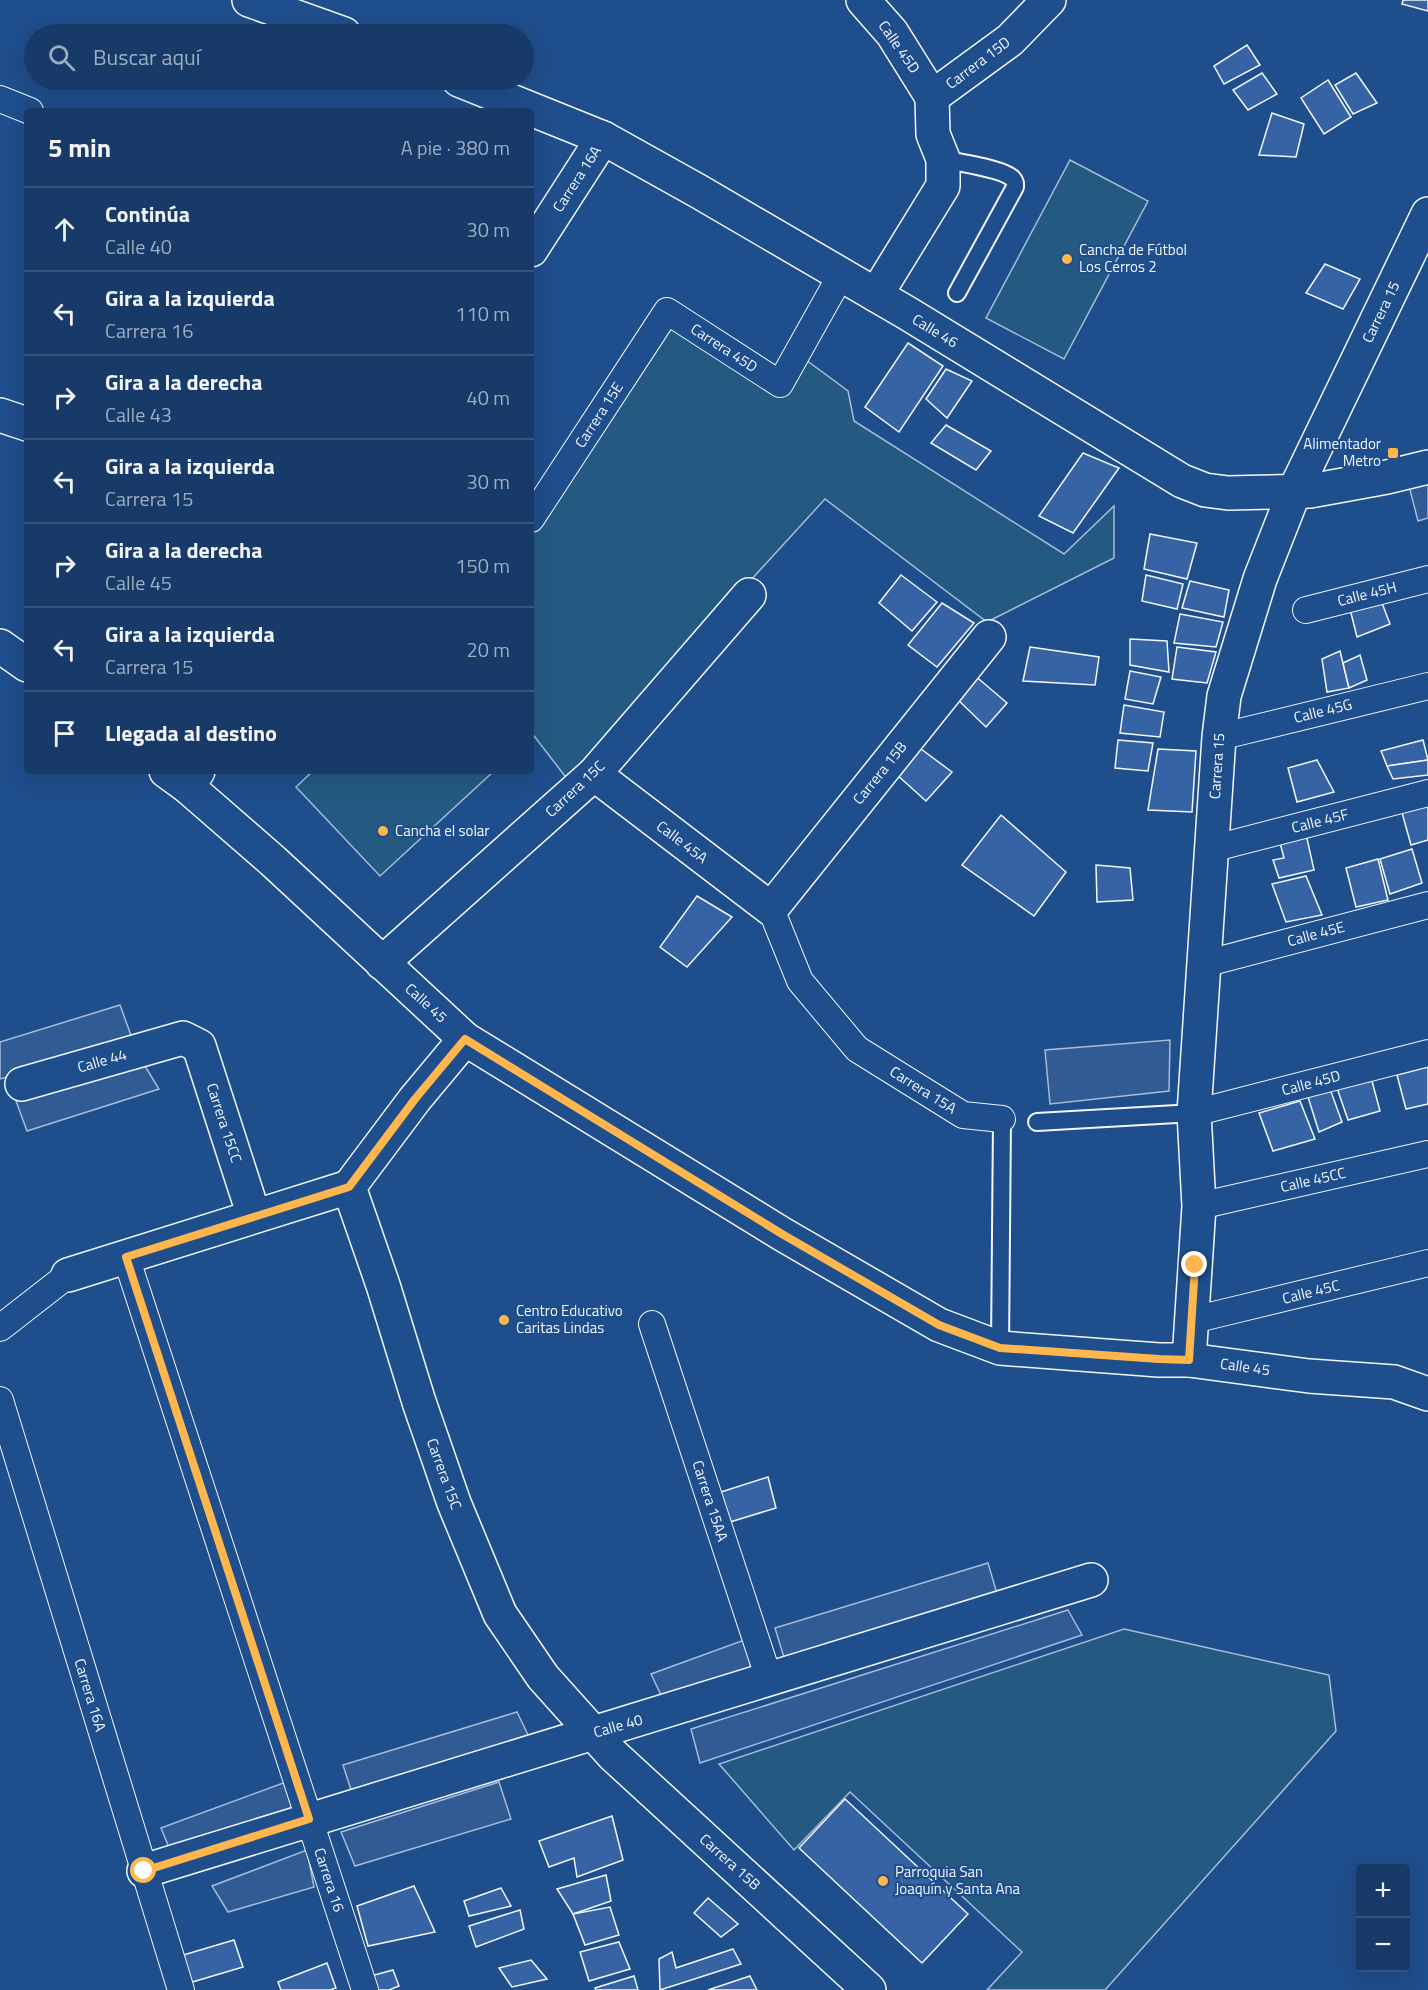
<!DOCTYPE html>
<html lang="es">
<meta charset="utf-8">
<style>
body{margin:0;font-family:"Titillium Web",sans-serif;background:#244571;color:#f1f3f6}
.controls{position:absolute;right:18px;bottom:18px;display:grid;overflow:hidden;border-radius:6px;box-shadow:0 6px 24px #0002}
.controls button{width:54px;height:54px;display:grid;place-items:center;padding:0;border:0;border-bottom:2px solid #36547d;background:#173a69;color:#f1f3f6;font:30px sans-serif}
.stop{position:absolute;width:18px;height:18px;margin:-14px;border:4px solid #ffb74d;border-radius:50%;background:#fff}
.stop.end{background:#ffb74d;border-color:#fff;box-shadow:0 2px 6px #0008}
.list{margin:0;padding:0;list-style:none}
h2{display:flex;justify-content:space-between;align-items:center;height:78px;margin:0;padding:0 24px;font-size:26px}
h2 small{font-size:20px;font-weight:400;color:#9eadc0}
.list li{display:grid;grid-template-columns:39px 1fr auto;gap:18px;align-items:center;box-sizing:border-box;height:84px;padding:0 24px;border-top:2px solid #36547d}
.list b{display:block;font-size:22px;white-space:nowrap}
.list p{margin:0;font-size:20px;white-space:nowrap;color:#9eadc0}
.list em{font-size:20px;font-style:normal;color:#9eadc0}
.icon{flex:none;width:33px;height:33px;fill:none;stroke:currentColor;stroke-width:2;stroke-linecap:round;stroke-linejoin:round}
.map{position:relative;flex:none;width:1428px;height:1990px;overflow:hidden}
.search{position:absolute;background:#173a69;box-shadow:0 6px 24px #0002;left:24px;top:24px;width:510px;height:66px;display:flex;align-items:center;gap:15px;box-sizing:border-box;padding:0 21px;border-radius:33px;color:#9eadc0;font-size:22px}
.panel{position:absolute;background:#173a69;box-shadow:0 6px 24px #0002;left:24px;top:108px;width:510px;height:666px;border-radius:6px}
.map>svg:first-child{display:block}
</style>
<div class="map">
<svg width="1428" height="1990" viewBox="0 0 1428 1990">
<rect width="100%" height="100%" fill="#1f4e8c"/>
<g fill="#245a82" stroke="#a8bbd7" stroke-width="1.5">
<polygon points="1070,160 1148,201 1064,359 986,318"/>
<polygon points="668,323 783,396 806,360 848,391 854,421 1064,554 1114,506 1114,558 987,622 825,499 568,780 531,732 531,531"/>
<polygon points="313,771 494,771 380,876 296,787"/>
<polygon points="1124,1629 1329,1675 1336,1731 1105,1990 987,1990 1022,1952 850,1792 794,1850 719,1764"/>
</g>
<g fill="#305b95" stroke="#a8bbd7" stroke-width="1.5">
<polygon points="1428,477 1428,518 1418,521 1408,482"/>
<polygon points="120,1005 133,1041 0,1079 0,1042"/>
<polygon points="1170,1040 1169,1091 1050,1104 1045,1050"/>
<polygon points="145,1066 159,1089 27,1131 16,1101"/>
<polygon points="988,1563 998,1597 786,1664 775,1628"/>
<polygon points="1068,1610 1082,1635 700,1763 691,1729"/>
<polygon points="747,1639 751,1671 661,1695 651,1674"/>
<polygon points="517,1712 531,1741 353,1796 343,1765"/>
<polygon points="286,1782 295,1814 170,1850 161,1828"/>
<polygon points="499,1782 511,1819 355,1866 341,1832"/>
<polygon points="307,1850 314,1887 228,1912 212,1886"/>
</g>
<g fill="#3563a3" stroke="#f2f6ff" stroke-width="1.5">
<polygon points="1403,0 1428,0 1428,11 1402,4"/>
<polygon points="1247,45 1260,65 1224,84 1214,66"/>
<polygon points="1262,73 1277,94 1248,110 1233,90"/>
<polygon points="1356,73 1377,103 1353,114 1335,85"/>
<polygon points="1328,80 1351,117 1324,134 1301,98"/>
<polygon points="1272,113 1304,124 1296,157 1259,155"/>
<polygon points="1325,264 1360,279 1343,309 1306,293"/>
<polygon points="908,343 943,366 899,432 865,407"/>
<polygon points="946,369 972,381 947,418 926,399"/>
<polygon points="946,425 991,451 976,470 931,443"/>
<polygon points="1083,453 1119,468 1073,533 1039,516"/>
<polygon points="1150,534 1197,543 1187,579 1144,569"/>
<polygon points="901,575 937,602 912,631 879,603"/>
<polygon points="1146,575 1183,584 1177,609 1142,601"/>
<polygon points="1190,581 1229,590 1224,617 1182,608"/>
<polygon points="942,603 974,623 937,667 908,645"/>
<polygon points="1382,603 1390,624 1357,637 1350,609"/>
<polygon points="1180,614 1223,622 1216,647 1174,643"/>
<polygon points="1130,639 1167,641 1169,672 1130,665"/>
<polygon points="1030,647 1099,657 1095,685 1023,681"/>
<polygon points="1177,647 1216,652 1207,683 1172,679"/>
<polygon points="1340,651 1349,688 1327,692 1322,659"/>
<polygon points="1360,655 1367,680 1349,688 1343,663"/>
<polygon points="1130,671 1161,677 1153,704 1125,699"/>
<polygon points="973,674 1007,703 986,727 954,696"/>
<polygon points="1124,705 1164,712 1160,737 1120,733"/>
<polygon points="1118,740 1153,743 1148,771 1115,768"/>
<polygon points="1423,740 1428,760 1387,766 1381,751"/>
<polygon points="921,749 952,772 926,801 895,773"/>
<polygon points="1158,749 1196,751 1192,812 1148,810"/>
<polygon points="1317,760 1334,792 1297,802 1288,768"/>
<polygon points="1428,760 1428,775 1393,779 1387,766"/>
<polygon points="1428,801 1428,840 1411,845 1401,809"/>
<polygon points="1001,815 1066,872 1034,916 962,865"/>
<polygon points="1306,834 1314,870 1279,878 1273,860 1284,858 1279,839"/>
<polygon points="1412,849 1422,883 1390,894 1380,859"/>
<polygon points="1378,859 1388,900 1356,907 1346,868"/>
<polygon points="1096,865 1130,868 1133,900 1097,902"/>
<polygon points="1306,876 1322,915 1286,922 1272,884"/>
<polygon points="697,896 732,917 687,967 660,947"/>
<polygon points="1428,1067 1428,1104 1406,1109 1397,1075"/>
<polygon points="1372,1081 1380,1111 1348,1120 1337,1088"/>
<polygon points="1330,1089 1342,1122 1319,1132 1308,1097"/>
<polygon points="1300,1101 1315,1139 1273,1151 1259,1113"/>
<polygon points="768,1477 776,1508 730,1522 721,1492"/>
<polygon points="845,1799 968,1914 922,1963 799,1848"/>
<polygon points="612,1816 623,1860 577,1877 574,1858 549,1867 539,1841"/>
<polygon points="606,1875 611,1901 573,1914 557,1889"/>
<polygon points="414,1886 435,1932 368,1946 357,1906"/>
<polygon points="501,1888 511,1906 469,1916 464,1901"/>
<polygon points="708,1898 738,1924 721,1937 694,1913"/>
<polygon points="610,1907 619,1935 585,1945 573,1914"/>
<polygon points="520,1910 524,1929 476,1947 469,1926"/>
<polygon points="234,1940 243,1967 189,1983 180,1956"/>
<polygon points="619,1942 630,1969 589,1981 580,1952"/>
<polygon points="733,1949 741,1964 660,1990 659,1959 672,1952 676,1968"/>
<polygon points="531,1960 547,1979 512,1987 499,1968"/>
<polygon points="327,1963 336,1988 330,1990 281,1990 278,1982"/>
<polygon points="393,1970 399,1986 389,1990 377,1990 371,1976"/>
<polygon points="634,1976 638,1990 596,1990 595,1988"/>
<polygon points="750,1976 757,1990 708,1990"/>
</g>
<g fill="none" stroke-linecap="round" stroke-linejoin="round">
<g stroke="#f2f6ff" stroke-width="20">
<g id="service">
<path d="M 943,159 C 958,163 1001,168 1012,178 C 1016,182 1015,183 1015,187 L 957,293"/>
<polyline points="1037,1122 1194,1113"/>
<polyline points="1000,1348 1002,1119"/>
</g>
</g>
<g stroke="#f2f6ff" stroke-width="28">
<g id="pedestrian">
<polyline points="0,99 30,111"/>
<polyline points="531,519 667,311 780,384 841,275"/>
<polyline points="1306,610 1428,579"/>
<polyline points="1219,737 1428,686"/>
<polyline points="1211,849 1428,793"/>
<polyline points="771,909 800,981 857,1049 963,1115 1002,1119"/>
<polyline points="1204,964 1428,905"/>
<polyline points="1194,1113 1428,1053"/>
<polyline points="1199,1206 1428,1154"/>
<polyline points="126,1257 365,1990"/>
<polyline points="1193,1320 1428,1263"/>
<polyline points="652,1324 769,1679"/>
<polyline points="0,1328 68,1275"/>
<polyline points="0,1400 181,1990"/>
</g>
</g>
<g stroke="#f2f6ff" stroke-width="36">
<g id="minor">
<polyline points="863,0 892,33 932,97"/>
<polyline points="932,97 1010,40 1049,0"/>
<polyline points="876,295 943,186 943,159 933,134 932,97"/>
<polyline points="0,415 27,424"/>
<polyline points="0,646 27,665"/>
<polyline points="166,771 188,787"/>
<polyline points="594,774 771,909 989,637"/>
<polyline points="382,963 594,774 749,595"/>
<polyline points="22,1084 183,1038 199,1046 254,1216"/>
<polyline points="68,1275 349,1187"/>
<polyline points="1189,1360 1199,1206 1194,1113 1219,737 1224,696 1260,579 1295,490 1428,214"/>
<polyline points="144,1871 1091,1580"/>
</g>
</g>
<g stroke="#f2f6ff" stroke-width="36">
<g id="tertiary">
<polyline points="249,0 344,34"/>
<polyline points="459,80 603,138 698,191 907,313 1182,481 1205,490 1228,493 1310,491 1387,477 1428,467"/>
<polyline points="531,250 603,138"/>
<polyline points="198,771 188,787 273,861 465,1039 782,1234 939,1325 1000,1348 1159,1360 1189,1360 1309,1376 1394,1382 1428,1394"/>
<polyline points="465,1039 415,1099 349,1187 383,1285 419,1402 454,1503 500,1614 543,1677 613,1755 869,1990"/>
</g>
</g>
<use href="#service" stroke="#1f4e8c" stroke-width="16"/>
<use href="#pedestrian" stroke="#1f4e8c" stroke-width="26"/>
<use href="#minor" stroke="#1f4e8c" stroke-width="33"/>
<use href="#tertiary" stroke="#1f4e8c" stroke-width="33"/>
</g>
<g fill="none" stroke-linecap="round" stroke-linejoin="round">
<polyline stroke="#ffb74d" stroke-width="8" points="144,1871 309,1819 126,1257 349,1187 415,1099 465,1039 782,1234 939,1325 1000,1348 1159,1359 1189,1360 1195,1265"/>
</g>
<g fill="#ffb74d" stroke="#1f4e8c" stroke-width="2">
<circle cx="1067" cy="259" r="6"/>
<rect x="1387" y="447" width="12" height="12" rx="3"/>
<circle cx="383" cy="831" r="6"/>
<circle cx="504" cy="1320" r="6"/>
<circle cx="883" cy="1881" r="6"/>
</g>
<g text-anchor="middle" stroke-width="4.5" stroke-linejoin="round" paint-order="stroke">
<g font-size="15" fill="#f2f6ff" stroke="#1f4e8c">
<text transform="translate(899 47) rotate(55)" y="5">Calle 45D</text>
<text transform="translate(978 63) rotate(-37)" y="5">Carrera 15D</text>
<text transform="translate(577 179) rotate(-57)" y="5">Carrera 16A</text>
<text transform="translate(1381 312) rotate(-64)" y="5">Carrera 15</text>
<text transform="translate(935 331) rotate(31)" y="5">Calle 46</text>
<text transform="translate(724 348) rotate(33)" y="5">Carrera 45D</text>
<text transform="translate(599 415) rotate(-57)" y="5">Carrera 15E</text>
<text transform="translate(1367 594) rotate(-14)" y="5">Calle 45H</text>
<text transform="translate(1323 711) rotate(-14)" y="5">Calle 45G</text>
<text transform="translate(1217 766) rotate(-86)" y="5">Carrera 15</text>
<text transform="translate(880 773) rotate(-51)" y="5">Carrera 15B</text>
<text transform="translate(575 789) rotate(-43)" y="5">Carrera 15C</text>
<text transform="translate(1320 821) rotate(-14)" y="5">Calle 45F</text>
<text transform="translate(682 842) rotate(37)" y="5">Calle 45A</text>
<text transform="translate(1316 934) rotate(-15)" y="5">Calle 45E</text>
<text transform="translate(426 1003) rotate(42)" y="5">Calle 45</text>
<text transform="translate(102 1061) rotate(-16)" y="5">Calle 44</text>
<text transform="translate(1311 1083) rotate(-15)" y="5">Calle 45D</text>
<text transform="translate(923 1090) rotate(32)" y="5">Carrera 15A</text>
<text transform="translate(224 1123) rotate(72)" y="5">Carrera 15CC</text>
<text transform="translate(1313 1180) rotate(-13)" y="5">Calle 45CC</text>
<text transform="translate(1311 1292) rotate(-14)" y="5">Calle 45C</text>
<text transform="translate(1245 1367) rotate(8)" y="5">Calle 45</text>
<text transform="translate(444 1474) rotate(70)" y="5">Carrera 15C</text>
<text transform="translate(710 1501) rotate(72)" y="5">Carrera 15AA</text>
<text transform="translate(90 1695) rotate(73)" y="5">Carrera 16A</text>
<text transform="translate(618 1726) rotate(-16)" y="5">Calle 40</text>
<text transform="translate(730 1862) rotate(42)" y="5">Carrera 15B</text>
<text transform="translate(329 1880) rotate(72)" y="5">Carrera 16</text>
</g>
<g font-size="15" fill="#f2f6ff" stroke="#1f4e8c" text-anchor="start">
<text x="1079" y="255">Cancha de Fútbol<tspan x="1079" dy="17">Los Cerros 2</tspan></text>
<text x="1381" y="449" text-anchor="end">Alimentador<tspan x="1381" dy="17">Metro</tspan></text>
<text x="395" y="836">Cancha el solar</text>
<text x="516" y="1316">Centro Educativo<tspan x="516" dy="17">Caritas Lindas</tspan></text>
<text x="895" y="1877">Parroquia San<tspan x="895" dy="17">Joaquín y Santa Ana</tspan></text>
</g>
</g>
</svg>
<div class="controls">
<button>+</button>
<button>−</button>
</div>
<div class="stop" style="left:144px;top:1871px"></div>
<div class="stop end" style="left:1195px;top:1265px"></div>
<div class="search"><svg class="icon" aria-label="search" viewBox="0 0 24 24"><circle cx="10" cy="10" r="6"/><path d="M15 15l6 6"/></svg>Buscar aquí</div>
<section class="panel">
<h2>5 min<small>A pie · 380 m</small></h2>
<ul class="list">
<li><svg class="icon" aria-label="ahead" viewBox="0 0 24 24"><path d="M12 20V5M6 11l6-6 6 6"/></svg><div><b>Continúa</b><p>Calle 40</p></div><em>30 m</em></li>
<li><svg class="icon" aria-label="left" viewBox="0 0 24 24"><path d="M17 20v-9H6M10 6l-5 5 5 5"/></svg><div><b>Gira a la izquierda</b><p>Carrera 16</p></div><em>110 m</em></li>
<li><svg class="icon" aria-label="right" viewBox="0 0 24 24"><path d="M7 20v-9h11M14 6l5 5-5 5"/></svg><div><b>Gira a la derecha</b><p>Calle 43</p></div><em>40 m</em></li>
<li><svg class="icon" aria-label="left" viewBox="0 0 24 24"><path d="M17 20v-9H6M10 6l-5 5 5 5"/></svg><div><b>Gira a la izquierda</b><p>Carrera 15</p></div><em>30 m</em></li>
<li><svg class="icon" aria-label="right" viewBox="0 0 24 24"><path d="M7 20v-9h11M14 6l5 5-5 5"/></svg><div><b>Gira a la derecha</b><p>Calle 45</p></div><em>150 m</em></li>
<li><svg class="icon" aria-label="left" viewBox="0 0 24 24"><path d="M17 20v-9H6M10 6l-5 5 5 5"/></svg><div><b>Gira a la izquierda</b><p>Carrera 15</p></div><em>20 m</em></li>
<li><svg class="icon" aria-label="arrive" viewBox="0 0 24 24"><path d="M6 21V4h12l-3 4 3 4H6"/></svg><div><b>Llegada al destino</b></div></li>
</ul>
</section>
</div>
